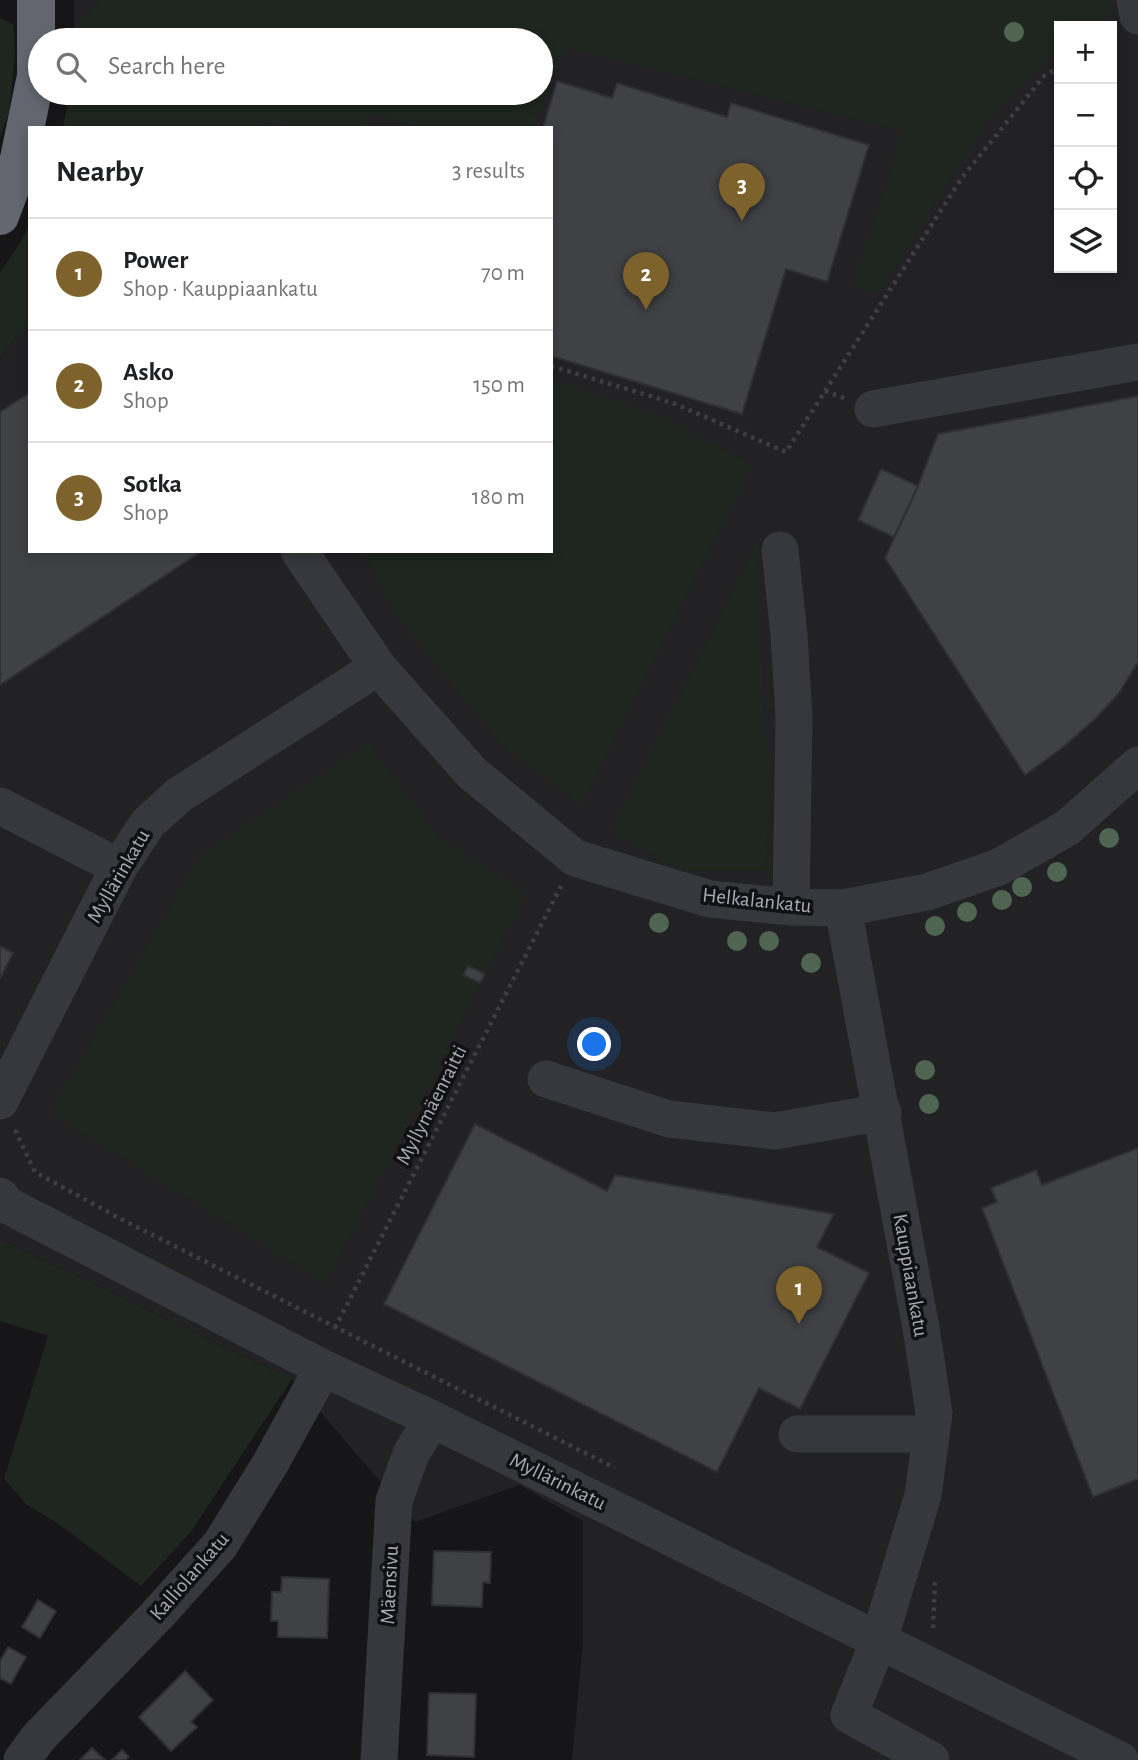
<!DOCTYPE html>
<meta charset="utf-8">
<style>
body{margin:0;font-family:"Alegreya Sans",sans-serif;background:#f2f2f2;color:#202124}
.controls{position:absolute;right:21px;top:21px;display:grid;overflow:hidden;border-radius:0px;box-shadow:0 4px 10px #0003}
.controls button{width:63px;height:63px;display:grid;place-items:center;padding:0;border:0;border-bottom:2px solid #e0e0e0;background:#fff;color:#202124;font:35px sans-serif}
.you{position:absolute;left:595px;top:1045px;width:24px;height:24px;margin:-18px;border:5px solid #fff;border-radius:50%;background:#1a73e8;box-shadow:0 0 0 10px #1a73e833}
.badge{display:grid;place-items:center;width:46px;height:46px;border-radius:50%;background:#7e622b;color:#fff;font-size:23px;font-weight:700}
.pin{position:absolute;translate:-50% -58px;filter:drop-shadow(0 2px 4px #0008)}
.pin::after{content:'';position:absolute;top:37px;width:24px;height:21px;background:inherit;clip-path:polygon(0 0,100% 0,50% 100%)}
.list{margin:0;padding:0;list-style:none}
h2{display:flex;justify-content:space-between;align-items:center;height:91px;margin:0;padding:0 28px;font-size:30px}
h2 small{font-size:23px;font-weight:400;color:#757577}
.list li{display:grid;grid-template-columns:46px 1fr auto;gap:21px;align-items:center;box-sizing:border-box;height:112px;padding:0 28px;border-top:2px solid #e0e0e0}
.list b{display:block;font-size:26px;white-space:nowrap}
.list p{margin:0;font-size:23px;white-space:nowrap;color:#757577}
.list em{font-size:23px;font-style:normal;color:#757577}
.icon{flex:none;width:38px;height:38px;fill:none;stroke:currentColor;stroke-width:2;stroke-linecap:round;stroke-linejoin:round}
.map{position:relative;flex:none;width:1138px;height:1760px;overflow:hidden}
.search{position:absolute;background:#fff;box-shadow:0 4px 10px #0003;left:28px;top:28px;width:525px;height:77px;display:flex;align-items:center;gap:18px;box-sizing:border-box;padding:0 24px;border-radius:38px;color:#757577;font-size:26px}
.panel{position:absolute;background:#fff;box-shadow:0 4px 10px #0003;left:28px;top:126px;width:525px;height:427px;border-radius:0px}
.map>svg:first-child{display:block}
</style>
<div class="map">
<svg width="1138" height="1760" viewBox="0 0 1138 1760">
<rect width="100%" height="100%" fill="#161618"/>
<path fill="#222225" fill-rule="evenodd" d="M 74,0 L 1138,0 L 1138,1760 L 572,1760 L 583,1642 L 583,1521 L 519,1485 L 415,1522 L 292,1379 L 0,1239 L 0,360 L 18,333 L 30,280 L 30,551 L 551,551 L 551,128 L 63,128 L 70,93 L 541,93 L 541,40 L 74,40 ZM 1059,26 L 1112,26 L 1112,268 L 1059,268 Z"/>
<g fill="#1e261f">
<path d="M 102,0 L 1113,0 L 1114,9 L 1092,26 L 1059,26 L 1059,52 L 1048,61 L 989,120 L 877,294 L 852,287 L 902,131 L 565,48 L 533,128 L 425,128 L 369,115 L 364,128 L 293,128 L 267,120 L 263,128 L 63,128 L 70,93 L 541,93 L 541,40 L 74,40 C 74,24 90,10 102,0 Z"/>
<polygon points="0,18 13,24 15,53 9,113 0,137"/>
<polygon points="30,223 30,323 18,333 0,360 0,272 20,243"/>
<polygon points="551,380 665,418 753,464 582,805 505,748 440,670 394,612 365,554 367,551 551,551"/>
<polygon points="759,538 767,870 677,870 610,831"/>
<polygon points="368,743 440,838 527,894 326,1284 49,1113 200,855"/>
<polygon points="0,1239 292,1379 190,1533 141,1586 60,1525 26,1504 4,1479 48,1336 0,1321"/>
</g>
<g fill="#404145" stroke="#303034" stroke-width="2">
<polygon points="557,81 612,98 617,83 727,117 731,103 869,145 827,282 786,269 742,414 551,356 551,128 543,128"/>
<polygon points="30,393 30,551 202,551 0,685 0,412"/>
<polygon points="1138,396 1138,662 1119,693 1095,719 1062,748 1025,775 885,558 918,486 938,434"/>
<polygon points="881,469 918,486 894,537 858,520"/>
<polygon points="0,946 13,953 0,979"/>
<polygon points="468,966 485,974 480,983 463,975"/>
<polygon points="475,1124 607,1191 615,1175 834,1214 817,1247 869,1273 800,1409 759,1388 717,1472 384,1304"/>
<polygon points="1138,1148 1138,1479 1093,1497 982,1208 997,1202 991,1188 1036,1170 1042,1185"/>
<polygon points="434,1551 491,1552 490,1583 483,1582 482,1607 432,1605"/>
<polygon points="282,1577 329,1579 327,1638 278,1637 278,1621 271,1621 272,1592 281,1592"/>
<polygon points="38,1600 56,1611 40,1638 22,1627"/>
<polygon points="8,1647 26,1657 11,1684 0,1678 0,1661"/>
<polygon points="185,1671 213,1700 191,1722 197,1727 171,1751 139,1717"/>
<polygon points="429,1693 476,1694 474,1757 427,1755"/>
<polygon points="92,1748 105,1760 80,1760"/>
<polygon points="122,1750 129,1757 125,1760 112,1760"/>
</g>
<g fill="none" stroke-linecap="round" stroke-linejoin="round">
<g stroke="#3d3f44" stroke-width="4.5" stroke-dasharray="3.5 5" stroke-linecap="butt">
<polyline points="551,366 673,403 786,452 961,179 1044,76 1059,67"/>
<polyline points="825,391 844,398"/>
<polyline points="17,1130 16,1132 35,1172 119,1218 615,1468"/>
<polyline points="335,1328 561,886"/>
<polyline points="933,1628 935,1582"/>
</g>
<g stroke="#37383d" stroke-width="37">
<polyline points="1135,0 1138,16"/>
<polyline points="873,409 1138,362"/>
<polyline points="780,550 789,635 794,717 791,907"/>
<polyline points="299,551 378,667 472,773 575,858 710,899 791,907 843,908 927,892 999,867 1067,828 1138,765"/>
<polyline points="0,806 119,867"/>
<polyline points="843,908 921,1328 934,1413 923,1495 879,1640 849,1715 931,1760"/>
<polyline points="546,1079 669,1119 775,1131 883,1112"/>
<polyline points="0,1101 119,867 148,823 179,795 378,667"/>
<polyline points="0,1196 7,1205 323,1368 432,1419 1120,1760"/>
<polyline points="797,1434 931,1434"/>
<polyline points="22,1760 38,1738 157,1615 220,1545 270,1464 323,1368"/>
<polyline points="379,1760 394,1501 411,1454 432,1419"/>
</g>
<polyline stroke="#63666e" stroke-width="38" points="0,216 16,173 36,76 36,0"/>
</g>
<g fill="#506452">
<circle cx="1014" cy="32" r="10"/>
<circle cx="1109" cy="838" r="10"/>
<circle cx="1057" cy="872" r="10"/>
<circle cx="1022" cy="887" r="10"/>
<circle cx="1002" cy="900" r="10"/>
<circle cx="967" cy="912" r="10"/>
<circle cx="659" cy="923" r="10"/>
<circle cx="935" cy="926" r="10"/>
<circle cx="737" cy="941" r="10"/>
<circle cx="769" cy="941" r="10"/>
<circle cx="811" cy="963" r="10"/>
<circle cx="925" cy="1070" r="10"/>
<circle cx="929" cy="1104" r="10"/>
</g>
<g text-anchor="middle" stroke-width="7" stroke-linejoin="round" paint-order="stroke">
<g font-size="21" fill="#a8adb8" stroke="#111113">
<text transform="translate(118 876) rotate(-60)" y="7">Myllärinkatu</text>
<text transform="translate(757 900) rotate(6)" y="7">Helkalankatu</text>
<text transform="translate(431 1105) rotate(-63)" y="7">Myllymäenraitti</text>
<text transform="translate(911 1275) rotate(80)" y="7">Kauppiaankatu</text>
<text transform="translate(558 1481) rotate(26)" y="7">Myllärinkatu</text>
<text transform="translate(189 1576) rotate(-49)" y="7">Kalliolankatu</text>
<text transform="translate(389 1585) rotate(-87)" y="7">Mäensivu</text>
</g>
</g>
</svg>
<div class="controls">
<button>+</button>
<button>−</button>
<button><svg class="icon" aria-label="locate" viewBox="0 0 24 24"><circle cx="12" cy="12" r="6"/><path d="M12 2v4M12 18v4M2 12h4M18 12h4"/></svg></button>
<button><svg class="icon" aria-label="layers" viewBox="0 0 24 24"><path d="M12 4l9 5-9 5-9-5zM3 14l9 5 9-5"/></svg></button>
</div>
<div class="you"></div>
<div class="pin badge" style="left:799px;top:1324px">1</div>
<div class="pin badge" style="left:646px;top:310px">2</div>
<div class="pin badge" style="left:742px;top:221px">3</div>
<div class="search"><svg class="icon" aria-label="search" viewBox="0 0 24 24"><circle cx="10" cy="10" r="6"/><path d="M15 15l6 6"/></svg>Search here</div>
<section class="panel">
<h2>Nearby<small>3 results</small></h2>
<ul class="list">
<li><span class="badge">1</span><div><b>Power</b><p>Shop · Kauppiaankatu</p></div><em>70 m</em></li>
<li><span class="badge">2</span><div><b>Asko</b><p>Shop</p></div><em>150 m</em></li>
<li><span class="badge">3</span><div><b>Sotka</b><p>Shop</p></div><em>180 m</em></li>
</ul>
</section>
</div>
